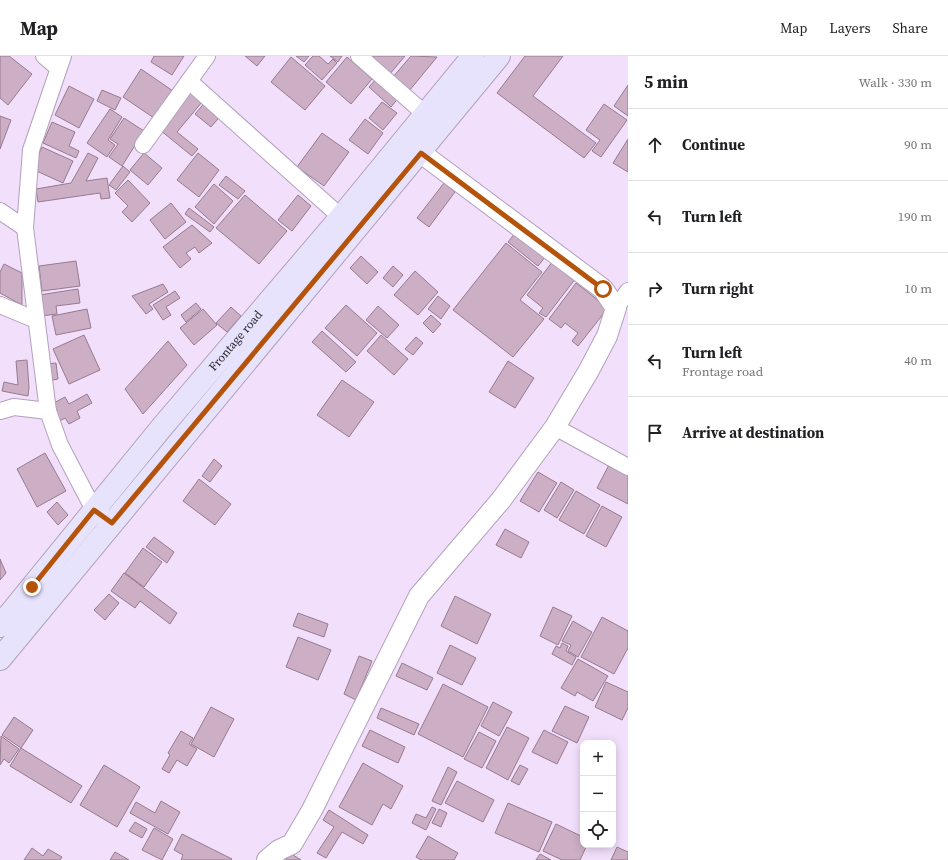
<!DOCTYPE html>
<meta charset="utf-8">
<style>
body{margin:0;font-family:"Source Serif 4",serif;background:#f2f2f2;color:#202124}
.controls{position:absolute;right:12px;bottom:12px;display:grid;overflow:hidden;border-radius:8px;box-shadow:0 2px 10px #0003}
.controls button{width:36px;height:36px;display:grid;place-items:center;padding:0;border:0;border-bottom:1px solid #e0e0e0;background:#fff;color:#202124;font:20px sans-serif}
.stop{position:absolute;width:12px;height:12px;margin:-9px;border:3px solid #b45309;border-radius:50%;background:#fff}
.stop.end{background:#b45309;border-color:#fff;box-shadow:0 1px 4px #0008}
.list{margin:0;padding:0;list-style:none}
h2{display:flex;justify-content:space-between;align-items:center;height:52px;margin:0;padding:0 16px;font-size:17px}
h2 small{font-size:13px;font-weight:400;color:#757577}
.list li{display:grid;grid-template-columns:26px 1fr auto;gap:12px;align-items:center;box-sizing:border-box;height:72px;padding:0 16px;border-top:1px solid #e0e0e0}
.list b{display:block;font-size:15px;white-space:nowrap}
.list p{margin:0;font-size:13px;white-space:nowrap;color:#757577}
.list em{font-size:13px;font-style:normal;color:#757577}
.icon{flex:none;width:22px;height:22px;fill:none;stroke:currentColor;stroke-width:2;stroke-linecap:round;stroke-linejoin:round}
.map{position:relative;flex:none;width:628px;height:804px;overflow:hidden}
header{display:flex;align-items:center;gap:24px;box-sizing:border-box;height:56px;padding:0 20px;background:#fff;border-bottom:1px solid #e0e0e0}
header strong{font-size:19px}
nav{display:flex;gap:22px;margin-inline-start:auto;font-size:14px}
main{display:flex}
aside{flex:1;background:#fff}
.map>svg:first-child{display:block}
</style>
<header>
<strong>Map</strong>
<nav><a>Map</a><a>Layers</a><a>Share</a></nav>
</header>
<main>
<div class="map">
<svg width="628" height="804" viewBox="0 0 628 804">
<rect width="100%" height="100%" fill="#f2dffc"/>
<g fill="#cdafc5" stroke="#977b8f">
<polygon points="0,0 9,0 32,18 8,49 0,42"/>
<polygon points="154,0 184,0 172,19 151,6"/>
<polygon points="245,0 265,0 257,10"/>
<polygon points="296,0 309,0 304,6"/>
<polygon points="313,0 319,0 328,8 333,3 337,7 322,24 305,9"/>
<polygon points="330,0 342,0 338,6"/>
<polygon points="367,0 405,0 389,19"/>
<polygon points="411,0 437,1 409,35 393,21"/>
<polygon points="525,0 563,0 533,40 596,87 584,102 497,37"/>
<polygon points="291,1 325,30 305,54 271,26"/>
<polygon points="347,1 372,23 351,48 326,26"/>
<polygon points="141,13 173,35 154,62 123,41"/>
<polygon points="378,21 400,40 391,51 369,31"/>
<polygon points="628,29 628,60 614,50"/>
<polygon points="69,30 94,43 79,72 55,59"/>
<polygon points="102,34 121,42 115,54 97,45"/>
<polygon points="190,36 202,46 177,76 198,93 192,100 160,74"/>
<polygon points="207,44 222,58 211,71 195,58"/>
<polygon points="382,46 397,57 383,74 369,62"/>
<polygon points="604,48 627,64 601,101 592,95 600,84 586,74"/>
<polygon points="110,53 122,61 108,84 115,89 107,101 87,87"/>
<polygon points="0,60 11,64 0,93"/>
<polygon points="124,62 144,75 122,110 109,101 118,88 110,83"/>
<polygon points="365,63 383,77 368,98 349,84"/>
<polygon points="52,66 75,76 69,90 79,95 76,102 43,87"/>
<polygon points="322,77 349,96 324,130 297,111"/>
<polygon points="628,83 628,116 613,107"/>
<polygon points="42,91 73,105 63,127 32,113"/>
<polygon points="88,97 98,102 86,125 107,122 110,142 101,143 100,137 38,146 36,133 71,127"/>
<polygon points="144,97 162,112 148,129 130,114"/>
<polygon points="198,97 219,114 199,141 177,124"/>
<polygon points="123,110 130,116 116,134 109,129"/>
<polygon points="226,120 245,135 238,143 219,129"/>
<polygon points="128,124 150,147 132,166 122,156 128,150 115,137"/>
<polygon points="444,127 455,136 429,171 417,162"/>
<polygon points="214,128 233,145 214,168 195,151"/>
<polygon points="245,139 287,175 259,208 216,172"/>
<polygon points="298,139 311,150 292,175 278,164"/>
<polygon points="171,147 186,166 165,183 150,164"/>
<polygon points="189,152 214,171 210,176 185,158"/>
<polygon points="192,169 212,187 199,197 195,191 186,197 191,203 180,212 163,191"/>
<polygon points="516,176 546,200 538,210 508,186"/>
<polygon points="506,187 542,216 520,244 544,263 513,301 453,254"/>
<polygon points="361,200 378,216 367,228 350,212"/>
<polygon points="76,205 80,230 42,235 39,210"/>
<polygon points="553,205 576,222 546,261 539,257 543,252 527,239"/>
<polygon points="4,208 22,217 22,249 0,237 0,216"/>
<polygon points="393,210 403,219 393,231 383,222"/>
<polygon points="415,215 438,236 418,259 394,239"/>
<polygon points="576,227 608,252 578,290 572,285 578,277 565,267 561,272 549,263"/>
<polygon points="163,228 168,236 149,248 153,253 146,258 132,240"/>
<polygon points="78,233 80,247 56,250 57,258 41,260 39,239"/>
<polygon points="175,235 180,242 166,251 171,259 163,264 153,249"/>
<polygon points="438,240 450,250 441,263 428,253"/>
<polygon points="196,247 201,253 186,266 181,259"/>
<polygon points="346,249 377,277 357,300 325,272"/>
<polygon points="378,250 399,269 387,282 366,264"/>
<polygon points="231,251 241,260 227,276 216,267"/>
<polygon points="87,253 91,272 56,279 52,260"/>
<polygon points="203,253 217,269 194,289 180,272"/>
<polygon points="431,259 441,268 433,277 423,267"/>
<polygon points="322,275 356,306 346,316 312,286"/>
<polygon points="84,279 100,314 69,328 53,293"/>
<polygon points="381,279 408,303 394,319 367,295"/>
<polygon points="416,281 423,287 413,299 405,293"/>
<polygon points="168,285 187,309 143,358 125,333"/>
<polygon points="27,304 29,331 28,340 2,335 4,326 18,329 16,305"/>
<polygon points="508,305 534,322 515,352 489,336"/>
<polygon points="56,307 58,323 48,325 46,308"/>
<polygon points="342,324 374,346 349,381 317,359"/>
<polygon points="87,338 92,347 77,355 80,362 69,368 65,362 56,367 52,348 65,341 69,348"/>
<polygon points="45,397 66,435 37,451 17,413"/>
<polygon points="214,403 222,410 210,426 202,420"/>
<polygon points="611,405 628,413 628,448 597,432"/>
<polygon points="538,416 557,427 539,456 520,445"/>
<polygon points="199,423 231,448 215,469 183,445"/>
<polygon points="561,426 574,434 557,462 544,454"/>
<polygon points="576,435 600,449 584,478 559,464"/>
<polygon points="57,446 68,459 58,469 47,456"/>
<polygon points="602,450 622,461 606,491 586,480"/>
<polygon points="505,473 529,486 521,502 496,489"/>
<polygon points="154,481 174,496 167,507 146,491"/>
<polygon points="143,492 162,506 144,531 125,517"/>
<polygon points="0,503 6,517 0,524"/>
<polygon points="124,517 177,557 170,568 140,545 135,552 111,535"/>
<polygon points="109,538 119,547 105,564 94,554"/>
<polygon points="455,540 491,558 477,588 441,570"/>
<polygon points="553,551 572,560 558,589 540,580"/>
<polygon points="298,557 328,568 324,581 293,570"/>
<polygon points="602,561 628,575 628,592 614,618 581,601"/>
<polygon points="573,565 592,576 578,601 568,595 571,589 562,585"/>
<polygon points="298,581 331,594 318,624 286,611"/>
<polygon points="562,587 568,590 566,595 576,601 572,609 552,598 556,590 560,592"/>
<polygon points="450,589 476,602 462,629 437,617"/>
<polygon points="359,600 372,605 356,644 344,638"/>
<polygon points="578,603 608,620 593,645 577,636 575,640 561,632"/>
<polygon points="402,607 433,622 427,634 396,620"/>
<polygon points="606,626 628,636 628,652 622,664 595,651"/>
<polygon points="443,628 488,651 463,701 418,678"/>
<polygon points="493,646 512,656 499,680 481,670"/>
<polygon points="565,650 589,661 577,687 552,675"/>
<polygon points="211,651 234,663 214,701 191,688"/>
<polygon points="381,652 419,668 414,679 377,662"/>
<polygon points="14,661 33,674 21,692 2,679"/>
<polygon points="507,671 529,682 508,724 486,712"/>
<polygon points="370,674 405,691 398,707 362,690"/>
<polygon points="544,674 568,686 557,708 532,696"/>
<polygon points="181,675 193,682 189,688 197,693 187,710 177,704 169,717 162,713 170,699 168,697"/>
<polygon points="479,676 496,685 482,712 464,703"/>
<polygon points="1,680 19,693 9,707 4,703 0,709"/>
<polygon points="21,692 82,730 71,747 10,710"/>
<polygon points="363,707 403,730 391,753 383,748 372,769 339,751"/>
<polygon points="104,709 140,731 117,771 80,749"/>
<polygon points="520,709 528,713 519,729 511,725"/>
<polygon points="448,711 457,716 441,749 432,745"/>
<polygon points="457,725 494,744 483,766 445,747"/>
<polygon points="161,745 180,756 168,778 130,757 136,746 155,757"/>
<polygon points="508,747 552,766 539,796 495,777"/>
<polygon points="432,751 436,753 426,774 412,767 416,758 426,762"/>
<polygon points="439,753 447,757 441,771 432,767"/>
<polygon points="329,754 368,779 363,788 342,776 326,802 317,797 334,771 323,764"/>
<polygon points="135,766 147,773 142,782 129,775"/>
<polygon points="556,768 583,781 583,789 587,789 580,804 562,804 543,795"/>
<polygon points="154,772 173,783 162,804 142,794"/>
<polygon points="182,778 232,803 231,804 181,804 183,799 174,794"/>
<polygon points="428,780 458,797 454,804 421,804 416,801"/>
<polygon points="617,791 628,796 628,804 611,804"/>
<polygon points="32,792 43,800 48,793 62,801 60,804 24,804"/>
<polygon points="115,796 129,804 110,804"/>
<polygon points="290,797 301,804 286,804"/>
<polygon points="540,798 551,804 536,804"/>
</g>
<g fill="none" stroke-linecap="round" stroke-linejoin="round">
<g stroke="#b2a0bc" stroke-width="18">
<g id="minor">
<polyline points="44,0 58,12"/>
<polyline points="63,0 31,94 25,172 48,355 60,389 94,454 103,460"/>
<polyline points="359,0 425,58"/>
<polyline points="189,25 341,161"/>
<polyline points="143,89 207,0"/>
<polyline points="0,155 25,172"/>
<polyline points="0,249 36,264"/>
<polyline points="616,252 628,235"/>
<polyline points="0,355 14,351 48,355"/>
<polyline points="555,371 628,411"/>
</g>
</g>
<g stroke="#b2a0bc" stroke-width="22">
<polyline id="tertiary" points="267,804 279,794 292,788 312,754 419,540 501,444 555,371 588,316 607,280 616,252 603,233 421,97"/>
</g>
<g stroke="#b2a0bc" stroke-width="24">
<g id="secondary">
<path id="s1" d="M 0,570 L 162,371 L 341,161 L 473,0"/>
<polyline points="0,603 499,0"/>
</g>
</g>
<use href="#minor" stroke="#fff" stroke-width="16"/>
<use href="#tertiary" stroke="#fff" stroke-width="20"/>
<use href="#secondary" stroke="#e8e3fd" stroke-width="22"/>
</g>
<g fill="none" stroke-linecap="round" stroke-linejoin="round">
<polyline stroke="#b45309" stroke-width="5" points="32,531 94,454 112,467 421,97 603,233"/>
</g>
<g text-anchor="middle" stroke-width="3" stroke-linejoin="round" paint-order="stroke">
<g font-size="12" fill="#2a222d" stroke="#fff">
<text dy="4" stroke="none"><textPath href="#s1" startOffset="370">Frontage road</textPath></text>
</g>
</g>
</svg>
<div class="controls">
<button>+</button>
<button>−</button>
<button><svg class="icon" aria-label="locate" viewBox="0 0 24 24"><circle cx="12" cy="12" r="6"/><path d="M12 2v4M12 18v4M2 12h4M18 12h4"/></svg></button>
</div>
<div class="stop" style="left:603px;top:233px"></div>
<div class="stop end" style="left:32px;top:531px"></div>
</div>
<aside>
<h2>5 min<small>Walk · 330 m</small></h2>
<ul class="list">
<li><svg class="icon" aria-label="ahead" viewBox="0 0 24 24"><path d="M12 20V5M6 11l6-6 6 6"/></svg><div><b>Continue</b></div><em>90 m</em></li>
<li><svg class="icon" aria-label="left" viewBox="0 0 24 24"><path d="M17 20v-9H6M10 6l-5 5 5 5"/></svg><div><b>Turn left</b></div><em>190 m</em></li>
<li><svg class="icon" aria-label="right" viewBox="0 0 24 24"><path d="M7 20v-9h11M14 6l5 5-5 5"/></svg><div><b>Turn right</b></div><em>10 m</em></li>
<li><svg class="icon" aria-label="left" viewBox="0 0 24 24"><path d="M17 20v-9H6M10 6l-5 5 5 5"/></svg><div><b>Turn left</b><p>Frontage road</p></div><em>40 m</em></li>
<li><svg class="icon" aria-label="arrive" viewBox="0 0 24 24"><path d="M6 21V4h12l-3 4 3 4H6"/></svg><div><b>Arrive at destination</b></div></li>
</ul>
</aside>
</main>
